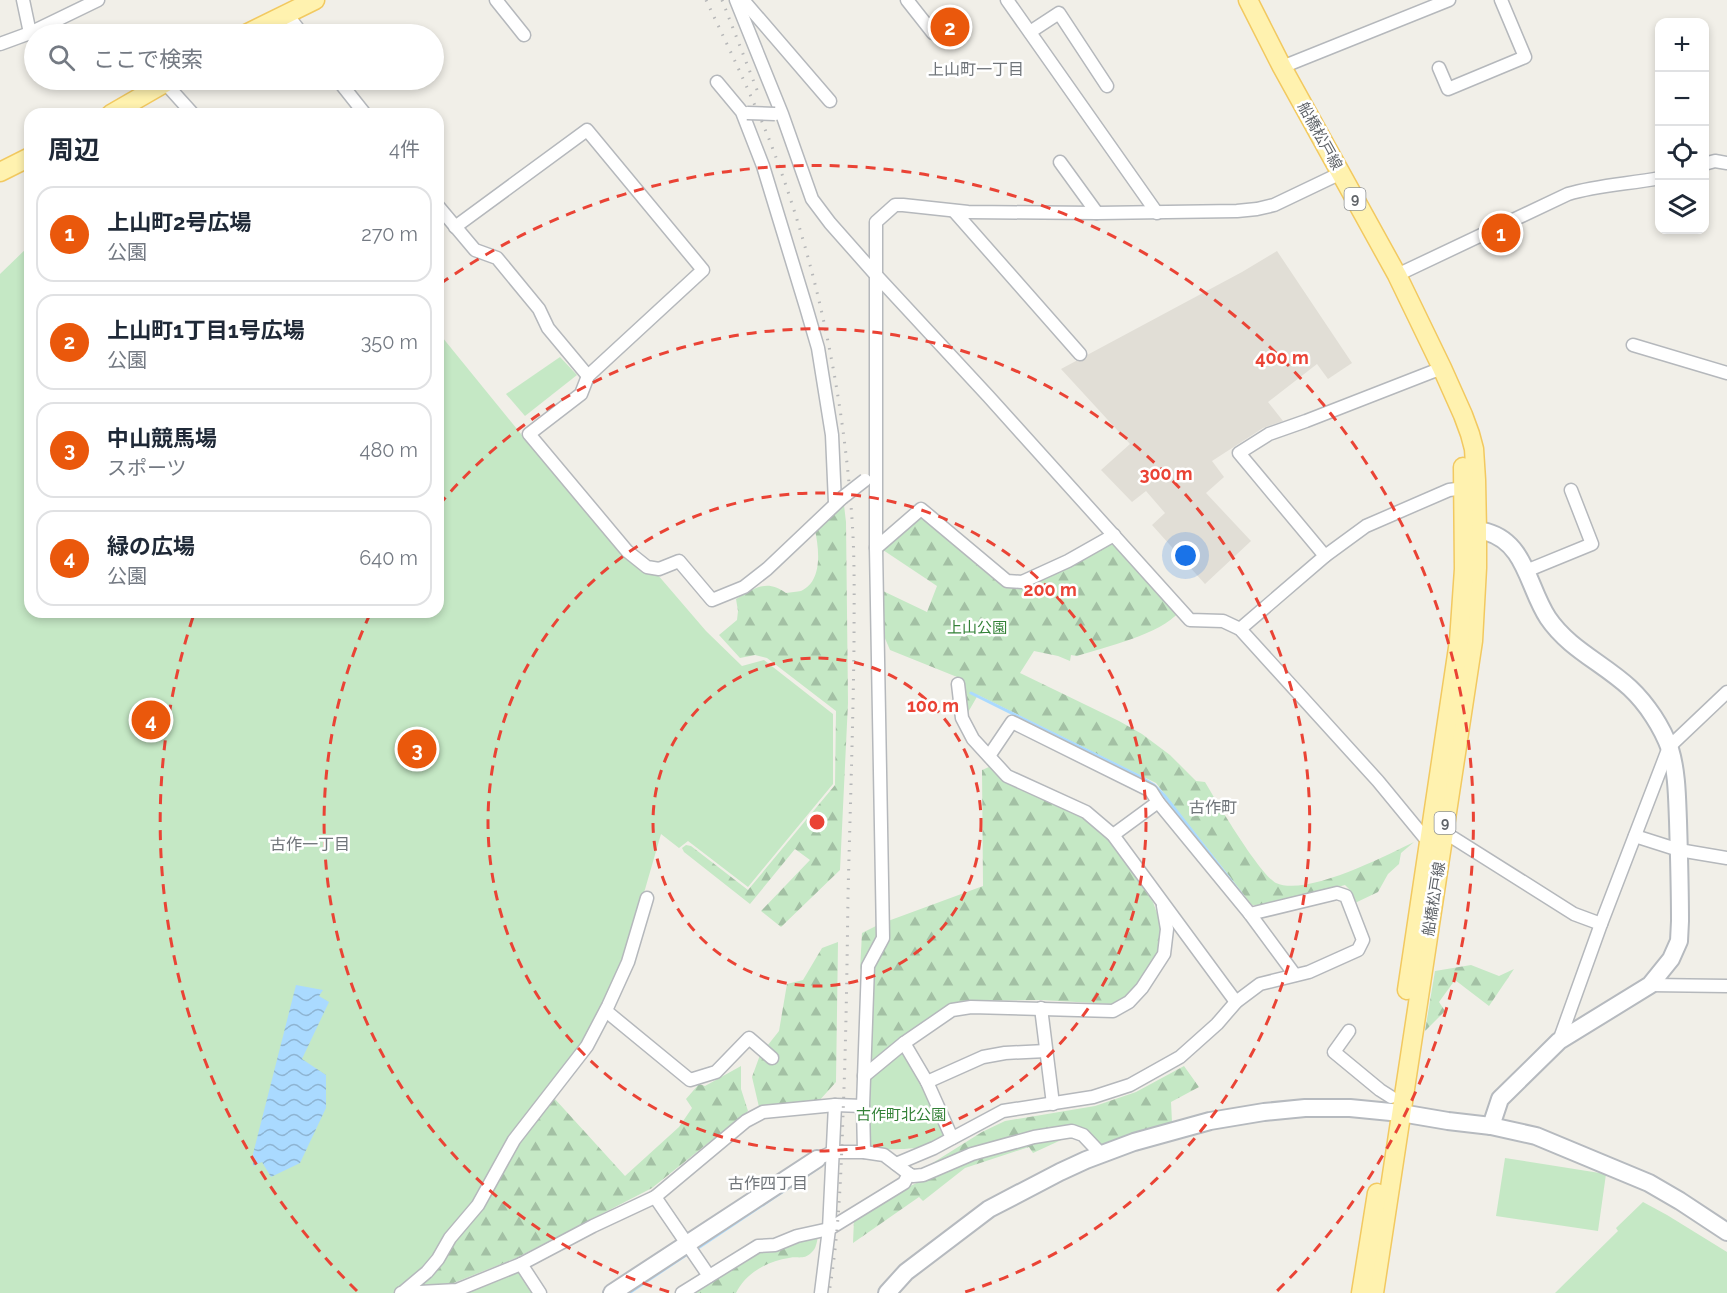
<!DOCTYPE html>
<html lang="ja">
<meta charset="utf-8">
<style>
body{margin:0;font-family:Raleway,"Noto Sans JP",sans-serif;background:#f6f6f7;color:#1f2937}
.controls{position:absolute;right:18px;top:18px;display:grid;overflow:hidden;border-radius:12px;box-shadow:0 3px 9px #0003}
.controls button{width:54px;height:54px;display:grid;place-items:center;padding:0;border:0;border-bottom:2px solid #e0e1e3;background:#fff;color:#1f2937;font:30px sans-serif}
.you{position:absolute;left:1186px;top:556px;width:21px;height:21px;margin:-15px;border:4px solid #fff;border-radius:50%;background:#1a73e8;box-shadow:0 0 0 9px #1a73e833}
.badge{display:grid;place-items:center;width:39px;height:39px;border-radius:50%;background:#ea580c;color:#fff;font-size:20px;font-weight:700}
.pin{position:absolute;translate:-50% -50%;border:3px solid #fff;box-shadow:0 2px 6px #0006}
.list{margin:0;padding:0;list-style:none}
h2{display:flex;justify-content:space-between;align-items:center;height:78px;margin:0;padding:0 24px;font-size:26px}
h2 small{font-size:20px;font-weight:400;color:#747a83}
.list li{display:grid;grid-template-columns:39px 1fr auto;gap:18px;align-items:center;box-sizing:border-box;height:96px;margin:0 12px 12px;padding:0 12px;border:2px solid #e0e1e3;border-radius:18px}
.list b{display:block;font-size:22px;white-space:nowrap}
.list p{margin:0;font-size:20px;white-space:nowrap;color:#747a83}
.list em{font-size:20px;font-style:normal;color:#747a83}
.icon{flex:none;width:33px;height:33px;fill:none;stroke:currentColor;stroke-width:2;stroke-linecap:round;stroke-linejoin:round}
.map{position:relative;flex:none;width:1727px;height:1293px;overflow:hidden}
.search{position:absolute;background:#fff;box-shadow:0 3px 9px #0003;left:24px;top:24px;width:420px;height:66px;display:flex;align-items:center;gap:15px;box-sizing:border-box;padding:0 21px;border-radius:33px;color:#747a83;font-size:22px}
.panel{position:absolute;background:#fff;box-shadow:0 3px 9px #0003;left:24px;top:108px;width:420px;height:510px;border-radius:18px}
.map>svg:first-child{display:block}
</style>
<div class="map">
<svg width="1727" height="1293" viewBox="0 0 1727 1293">
<defs>
<pattern id="forest-firs" width="22" height="20" patternUnits="userSpaceOnUse" patternTransform="scale(1.5)"><rect width="22" height="20" fill="#c5e8c5"/><path d="M5 1l3.5 6h-7zM16 11l3.5 6h-7z" fill="#a3c0a4"/></pattern>
<pattern id="water-waves" width="16" height="10" patternUnits="userSpaceOnUse" patternTransform="scale(1.5)"><rect width="16" height="10" fill="#aadaff"/><path d="M0 5q4-4 8 0t8 0" fill="none" stroke="#8eb4d2"/></pattern>
</defs>
<rect width="100%" height="100%" fill="#f1efe8"/>
<polygon fill="#e1ded6" points="1277,251 1352,363 1328,379 1317,364 1268,402 1283,421 1263,428 1212,461 1224,477 1206,493 1251,541 1205,584 1152,525 1165,513 1146,491 1132,502 1101,470 1130,444 1061,369 1242,272"/>
<g fill="#c5e8c5">
<polygon points="29,246 30,246 30,612 438,612 438,332 543,461 628,559 645,572 657,574 706,631 742,666 764,660 833,714 833,784 748,887 688,841 679,848 661,834 626,955 583,1045 435,1258 395,1293 0,1293 0,274"/>
<polygon points="560,357 577,375 525,416 506,394"/>
<path d="M 898,1053 L 905,1055 L 945,1129 C 942,1153 891,1149 874,1149 L 870,1146 L 868,1142 L 869,1079 Z"/>
<polygon points="1505,1158 1606,1174 1598,1231 1496,1216"/>
<polygon points="1643,1202 1667,1215 1727,1252 1727,1293 1555,1293 1618,1231 1616,1228"/>
<polygon points="519,1269 534,1293 460,1293"/>
</g>
<g fill="url(#forest-firs)">
<path d="M 844,505 L 846,522 L 848,703 L 840,870 L 781,927 L 761,911 L 810,860 L 795,849 L 750,904 L 684,852 L 682,848 L 686,845 L 691,846 L 748,890 L 835,785 L 836,711 L 767,658 L 755,655 L 740,658 L 719,635 L 737,620 L 738,611 L 736,599 C 754,588 767,579 786,593 C 791,592 797,592 801,591 C 823,581 819,549 815,530 L 826,518 Z"/>
<path d="M 927,518 L 1005,584 L 1111,544 L 1116,544 L 1179,612 C 1161,634 1105,647 1077,656 L 1071,655 L 1070,661 L 1058,656 L 1034,651 L 1020,673 L 1119,721 L 1142,734 L 1170,755 L 1196,781 L 1205,782 C 1216,801 1260,875 1276,883 C 1306,897 1385,856 1414,842 L 1401,853 L 1399,864 L 1388,874 L 1378,892 L 1355,903 L 1349,889 L 1345,885 L 1267,905 L 1252,905 L 1156,783 L 978,695 L 967,714 L 962,679 L 890,650 L 884,636 L 883,591 L 927,612 L 937,586 L 883,550 L 916,519 Z"/>
<polygon points="989,767 1006,781 1084,819 1110,841 1153,902 1163,930 1157,955 1138,983 1126,998 1112,1004 1041,1000 973,1001 950,1004 902,1036 873,1061 870,1054 870,973 887,944 888,921 983,886 982,770"/>
<polygon points="878,925 877,939 860,970 862,933"/>
<polygon points="838,942 836,1082 818,1102 759,1107 752,1077 760,1055 779,1031 787,984 803,980 822,948"/>
<polygon points="1471,965 1499,976 1514,969 1489,1006 1455,980 1439,1002 1445,1011 1425,1031 1435,971"/>
<polygon points="741,1066 741,1089 748,1111 652,1188 516,1258 451,1284 414,1288 485,1204 517,1142 554,1098 625,1176 679,1127 692,1108 686,1099 699,1084 705,1086"/>
<polygon points="1184,1066 1199,1087 1171,1102 1172,1122 1101,1145 1087,1132 1073,1127 923,1169 982,1132 1005,1121 1095,1106 1136,1092"/>
<polygon points="1072,1135 1033,1153 1029,1147 965,1168 923,1201 919,1197 853,1243 854,1219 908,1187 972,1157 1034,1141"/>
<path d="M 818,1236 C 817,1242 816,1249 811,1253 C 804,1260 798,1256 789,1258 C 767,1261 746,1273 736,1293 L 694,1293 L 760,1253 L 773,1252 Z"/>
</g>
<polygon fill="url(#water-waves)" points="296,985 323,990 319,996 329,1002 302,1059 326,1075 326,1108 300,1163 271,1177 262,1162 253,1166 253,1154"/>
<g fill="none" stroke-linecap="round" stroke-linejoin="round">
<g stroke="#aadaff" stroke-width="3">
<polyline points="971,693 1139,776 1154,785 1164,795 1242,895"/>
<polyline points="695,1250 818,1168"/>
<polyline points="629,1293 689,1253"/>
</g>
<g stroke="#b5b8bc" stroke-width="15">
<g id="street">
<polyline points="23,0 30,33"/>
<polyline points="496,0 524,35"/>
<polyline points="736,0 782,114 812,199 830,223 876,275 989,397 1190,620 1223,621 1240,629 1378,781 1429,843"/>
<polyline points="743,0 830,101"/>
<polyline points="907,0 933,33"/>
<polyline points="1007,0 1157,213"/>
<polyline points="286,13 302,34"/>
<polyline points="1030,32 1059,13 1107,86"/>
<polyline points="0,44 30,33 98,0"/>
<polyline points="1282,67 1449,0"/>
<polyline points="1439,68 1448,89 1525,57 1501,0"/>
<polyline points="338,80 365,114"/>
<polyline points="717,82 742,112 763,166 806,307 818,348 832,435 835,503"/>
<polyline points="165,83 193,114"/>
<polyline points="1060,162 1097,213"/>
<polyline points="1704,164 1715,161 1727,163"/>
<polyline points="438,206 475,250 497,258 539,309 548,328 588,376"/>
<polyline points="954,211 1080,354"/>
<polyline points="455,227 587,130 703,270 588,376 581,394 529,434 627,551 647,567 659,569 679,561 712,600 744,587 767,569 842,498"/>
<path d="M 1397,275 L 1568,194 C 1598,185 1629,184 1660,178"/>
<polyline points="1633,345 1727,373"/>
<polyline points="876,548 921,509 1007,581 1022,582 1068,561 1114,535"/>
<polyline points="1325,556 1239,453 1269,434 1306,421 1442,368"/>
<polyline points="1526,571 1592,544 1571,490"/>
<polyline points="1240,629 1325,556 1366,526 1449,490 1464,488"/>
<polyline points="958,684 962,718 973,739 1007,776 1086,812 1113,835 1236,1002"/>
<polyline points="989,756 1012,722 1151,791 1158,802 1250,914 1295,975"/>
<polyline points="1444,832 1574,914 1601,924"/>
<polyline points="1113,835 1158,802"/>
<polyline points="1635,836 1679,850 1727,858"/>
<polyline points="1650,985 1727,986"/>
<polyline points="1041,1008 1053,1104"/>
<polyline points="606,1011 690,1080 716,1072 749,1038 772,1058"/>
<polyline points="1349,1031 1334,1052 1380,1090 1391,1097"/>
<polyline points="1559,1041 1601,924 1669,747 1727,692"/>
<polyline points="904,1043 927,1082 952,1138"/>
<polyline points="864,1076 904,1043 952,1010 971,1007 1113,1011 1129,1002 1142,988 1164,954 1167,929 1163,906"/>
<polyline points="927,1082 983,1057 1005,1053 1046,1051"/>
<polyline points="864,1152 863,1106 868,966 883,938 876,548 876,222 895,205 903,205 968,212 1097,213 1237,211 1257,209 1274,205 1341,173"/>
<polyline points="817,1159 833,1152 864,1152 884,1155 909,1174 913,1176 923,1175 972,1154 1034,1137 1072,1131 1083,1135 1101,1154"/>
<polyline points="896,1164 934,1148 1003,1111 1093,1097 1130,1085 1180,1057 1217,1024 1236,1002 1260,984 1309,972 1358,950 1363,940 1346,896 1337,893 1250,914"/>
<polyline points="655,1197 709,1276"/>
<polyline points="521,1264 540,1293"/>
<polyline points="401,1293 457,1290 521,1264 593,1226 655,1197 746,1121 763,1112 835,1105 863,1106"/>
<polyline points="402,1293 427,1272 438,1259 450,1238 478,1205 514,1140 587,1046 608,1006 628,962 647,898"/>
<polyline points="682,1293 758,1246 775,1245 797,1236 829,1229 904,1183 909,1174"/>
<polyline points="821,1293 829,1229 835,1105"/>
</g>
</g>
<g stroke="#b6babf" stroke-width="20">
<g id="secondary">
<path d="M 1465,530 C 1472,530 1480,530 1487,532 C 1526,543 1528,588 1548,618 C 1569,649 1603,663 1630,688 C 1647,704 1662,727 1670,749 C 1677,772 1677,797 1678,821 C 1679,854 1680,888 1680,921 L 1679,941 L 1671,959 L 1650,985 L 1559,1041 L 1500,1099 L 1491,1126"/>
<polyline points="612,1293 817,1159"/>
<polyline points="887,1293 906,1272 989,1209 1060,1172 1086,1160 1134,1142 1210,1121 1264,1112 1305,1108 1350,1108 1401,1113 1448,1121 1491,1126 1536,1136 1649,1183 1680,1201 1727,1232"/>
</g>
</g>
<g stroke="#f2c960" stroke-width="21">
<g id="primary">
<polyline points="1248,0 1282,67 1397,275 1442,368 1463,415 1470,434 1474,449 1476,480 1477,531 1477,568 1473,641 1374,1293"/>
<polyline points="246,34 315,0"/>
<polyline points="111,114 170,80"/>
<polyline points="0,172 30,157"/>
<polyline points="1407,990 1459,641 1464,569 1463,467"/>
<polyline points="1361,1293 1377,1193"/>
</g>
</g>
<use href="#street" stroke="#fff" stroke-width="12"/>
<use href="#secondary" stroke="#fff" stroke-width="16"/>
<use href="#primary" stroke="#fff2af" stroke-width="18"/>
<g stroke="#b6b7b8" stroke-width="3" stroke-dasharray="1.5 8" stroke-linecap="butt">
<path d="M 706,0 C 728,46 750,92 769,139 C 816,260 843,390 852,519 C 855,561 854,603 854,645 C 853,729 850,813 848,896 C 847,969 846,1042 843,1115 C 841,1174 839,1234 829,1293"/>
<polyline points="722,0 759,95"/>
</g>
<g stroke="#b5b8bc" stroke-width="15" stroke-linecap="butt">
<g id="street-bridge">
<polyline points="747,113 775,114"/>
<polyline points="842,498 865,480"/>
</g>
</g>
<use href="#street-bridge" stroke="#fff" stroke-width="12"/>
</g>
<g fill="none" stroke="#ea4335" stroke-width="3" stroke-dasharray="10 8">
<circle cx="817" cy="822" r="164"/>
<circle cx="817" cy="822" r="329"/>
<path d="M669 1292A493 493 0 0 1 370 614M439 505A493 493 0 1 1 965 1292"/>
<path d="M357 1291A657 657 0 0 1 194 614M440 284A657 657 0 0 1 1277 1291"/>
</g>
<g text-anchor="middle" stroke-width="5" stroke-linejoin="round" paint-order="stroke">
<g fill="#fff" stroke="#8f9295" stroke-width="1.5">
<rect x="1344.5" y="188" width="21" height="22" rx="4.5"/>
<rect x="1434.5" y="812" width="21" height="22" rx="4.5"/>
</g>
<g font-size="14" font-weight="bold" fill="#5f6368">
<text x="1355" y="204">9</text>
<text x="1445" y="828">9</text>
</g>
<g font-size="15" fill="#5f6368" stroke="#fff">
<text transform="translate(1320 136) rotate(61)" y="5">船橋松戸線</text>
<text transform="translate(1434 899) rotate(-81)" y="5">船橋松戸線</text>
</g>
<g font-size="15" fill="#348238" stroke="#fff">
<text x="977" y="633">上山公園</text>
<text x="901" y="1120">古作町北公園</text>
</g>
<g font-size="16" fill="#70757a" stroke="#fff">
<text x="976" y="75">上山町一丁目</text>
<text x="1213" y="813">古作町</text>
<text x="310" y="850">古作一丁目</text>
<text x="768" y="1189">古作四丁目</text>
</g>
</g>
<circle cx="817" cy="822" r="9" fill="#ea4335" stroke="#fff" stroke-width="3"/>
<g font-size="18" text-anchor="middle" font-weight="bold" fill="#ea4335" stroke="#fff" stroke-width="5" stroke-linejoin="round" paint-order="stroke">
<text x="1282" y="364">400 m</text>
<text x="1166" y="480">300 m</text>
<text x="1050" y="596">200 m</text>
<text x="933" y="712">100 m</text>
</g>
</svg>
<div class="controls">
<button>+</button>
<button>−</button>
<button><svg class="icon" aria-label="locate" viewBox="0 0 24 24"><circle cx="12" cy="12" r="6"/><path d="M12 2v4M12 18v4M2 12h4M18 12h4"/></svg></button>
<button><svg class="icon" aria-label="layers" viewBox="0 0 24 24"><path d="M12 4l9 5-9 5-9-5zM3 14l9 5 9-5"/></svg></button>
</div>
<div class="you"></div>
<div class="pin badge" style="left:1501px;top:233px">1</div>
<div class="pin badge" style="left:950px;top:27px">2</div>
<div class="pin badge" style="left:417px;top:749px">3</div>
<div class="pin badge" style="left:151px;top:720px">4</div>
<div class="search"><svg class="icon" aria-label="search" viewBox="0 0 24 24"><circle cx="10" cy="10" r="6"/><path d="M15 15l6 6"/></svg>ここで検索</div>
<section class="panel">
<h2>周辺<small>4件</small></h2>
<ul class="list">
<li><span class="badge">1</span><div><b>上山町2号広場</b><p>公園</p></div><em>270 m</em></li>
<li><span class="badge">2</span><div><b>上山町1丁目1号広場</b><p>公園</p></div><em>350 m</em></li>
<li><span class="badge">3</span><div><b>中山競馬場</b><p>スポーツ</p></div><em>480 m</em></li>
<li><span class="badge">4</span><div><b>緑の広場</b><p>公園</p></div><em>640 m</em></li>
</ul>
</section>
</div>
